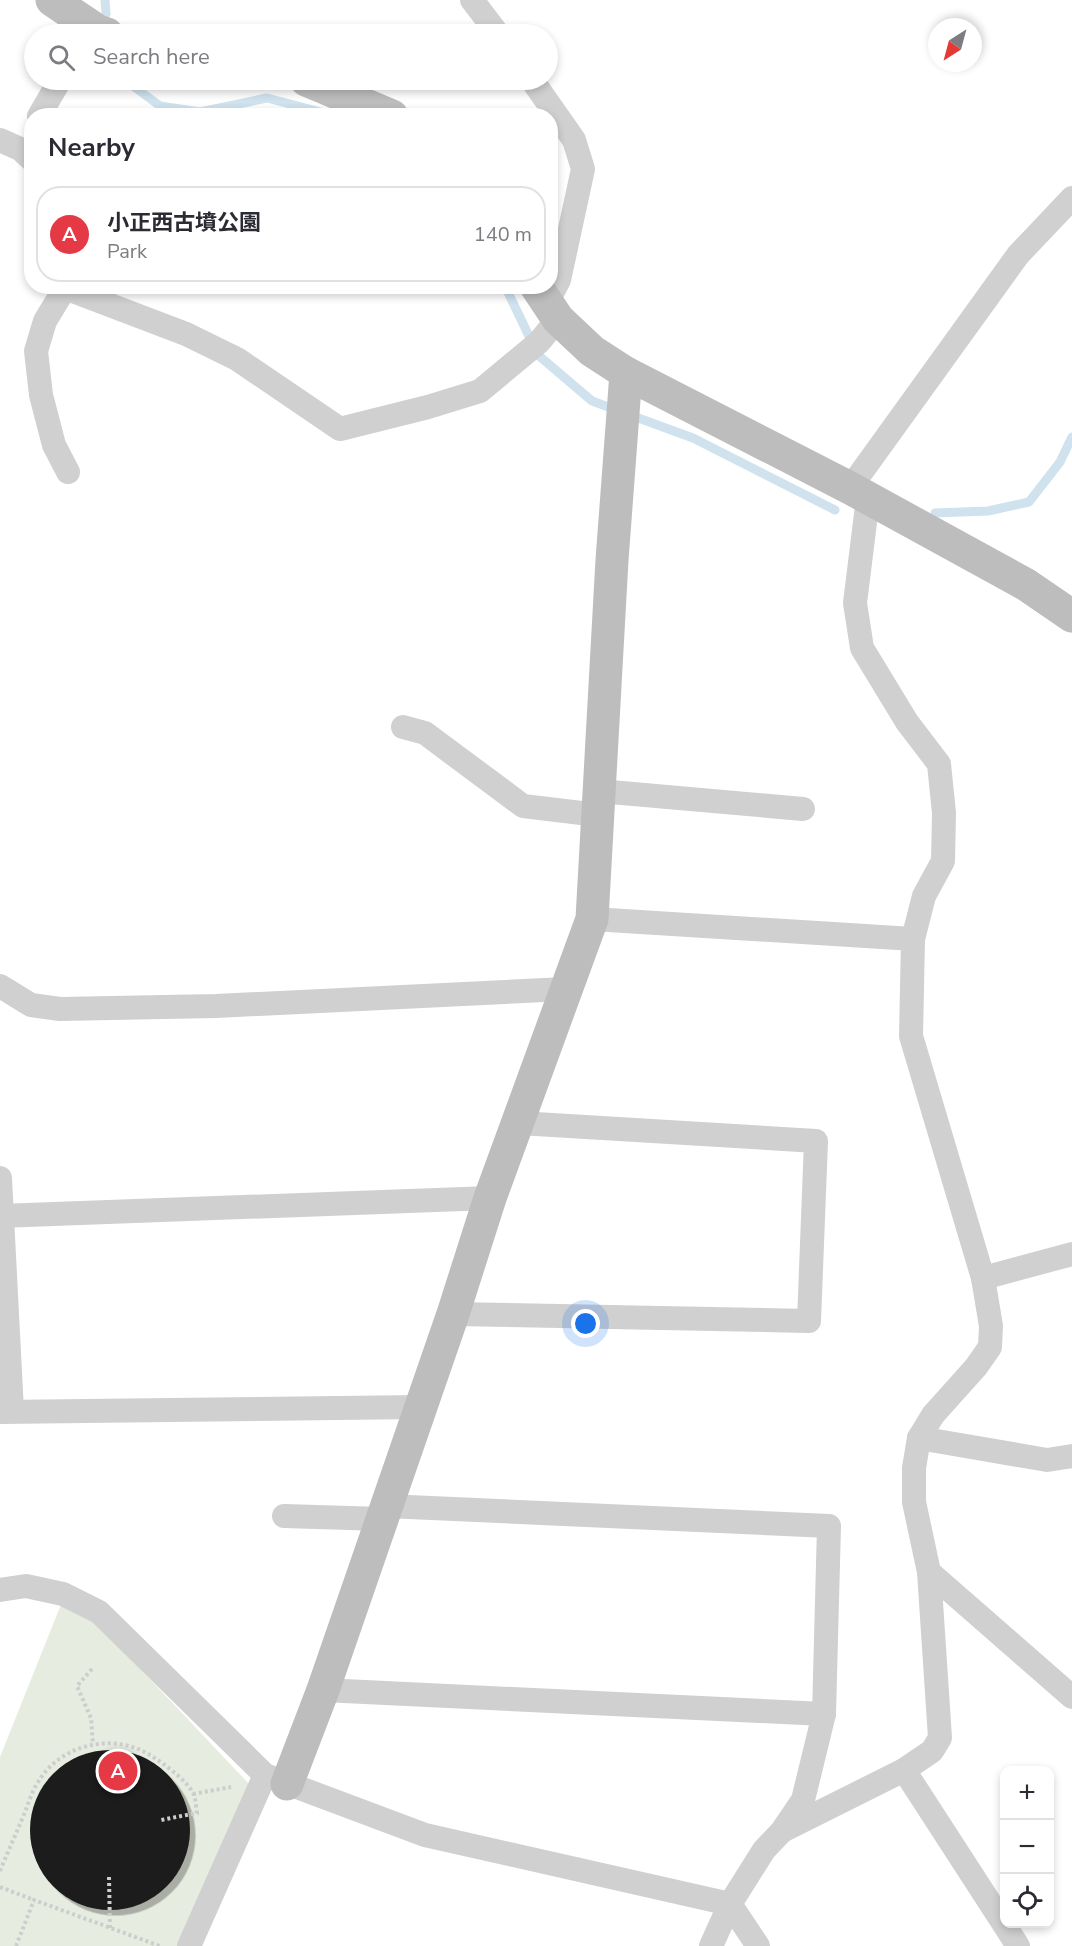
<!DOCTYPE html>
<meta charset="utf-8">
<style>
body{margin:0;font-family:"Nunito Sans","Noto Sans JP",sans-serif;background:#f7f7f7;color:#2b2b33}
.controls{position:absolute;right:18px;bottom:18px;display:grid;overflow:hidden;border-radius:12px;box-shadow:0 3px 9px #0003}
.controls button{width:54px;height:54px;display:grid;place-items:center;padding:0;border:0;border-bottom:2px solid #e1e1e2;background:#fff;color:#2b2b33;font:30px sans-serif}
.compass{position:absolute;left:928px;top:18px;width:54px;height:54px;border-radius:50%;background:#fff;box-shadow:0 3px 9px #0003;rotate:216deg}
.you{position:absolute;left:586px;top:1324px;width:21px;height:21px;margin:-15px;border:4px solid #fff;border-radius:50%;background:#1a73e8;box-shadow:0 0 0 9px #1a73e833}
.badge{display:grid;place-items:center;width:39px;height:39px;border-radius:50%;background:#e63946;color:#fff;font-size:20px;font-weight:700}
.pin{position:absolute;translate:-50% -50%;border:3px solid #fff;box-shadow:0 2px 6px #0006}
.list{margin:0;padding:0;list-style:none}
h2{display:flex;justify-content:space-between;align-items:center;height:78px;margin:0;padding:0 24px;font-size:26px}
h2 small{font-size:20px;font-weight:400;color:#7c7c81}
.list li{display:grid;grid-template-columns:39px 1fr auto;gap:18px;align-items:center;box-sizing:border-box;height:96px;margin:0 12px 12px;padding:0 12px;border:2px solid #e1e1e2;border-radius:24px}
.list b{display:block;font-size:22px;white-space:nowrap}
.list p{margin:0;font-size:20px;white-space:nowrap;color:#7c7c81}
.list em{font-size:20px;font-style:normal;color:#7c7c81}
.icon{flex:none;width:33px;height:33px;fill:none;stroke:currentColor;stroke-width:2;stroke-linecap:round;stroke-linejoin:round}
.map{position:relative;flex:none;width:1072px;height:1946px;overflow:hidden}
.search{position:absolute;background:#fff;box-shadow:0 3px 9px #0003;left:24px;top:24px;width:534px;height:66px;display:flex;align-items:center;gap:15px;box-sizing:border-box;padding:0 21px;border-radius:33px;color:#7c7c81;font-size:22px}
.panel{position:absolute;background:#fff;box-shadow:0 3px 9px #0003;left:24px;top:108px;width:534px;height:186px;border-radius:24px}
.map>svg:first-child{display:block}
</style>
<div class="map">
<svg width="1072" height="1946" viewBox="0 0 1072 1946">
<defs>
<filter id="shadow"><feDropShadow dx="5.5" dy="5.5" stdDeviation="0" flood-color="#0004"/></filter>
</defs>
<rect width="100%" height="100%" fill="#fff"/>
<polygon fill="#e6ecdf" points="62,1602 94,1620 249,1784 179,1946 0,1946 0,1757"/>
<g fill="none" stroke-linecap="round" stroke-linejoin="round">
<g stroke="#cfe2ee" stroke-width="9">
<polyline points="105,0 106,14"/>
<polyline points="125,80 160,106 200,112 267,98 336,116"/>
<polyline points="505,286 538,355 592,401 693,438 835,510"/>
<polyline points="935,513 988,511 1029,502 1060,462 1072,437"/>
</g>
</g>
<circle fill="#1a1a1a" filter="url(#shadow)" cx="110" cy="1830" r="80"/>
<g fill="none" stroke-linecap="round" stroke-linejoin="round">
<g stroke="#cdcdcd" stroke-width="4" stroke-dasharray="3 3" stroke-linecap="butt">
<polyline points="92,1669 77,1686 91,1718 93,1744"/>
<polyline points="193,1794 231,1787"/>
<path d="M 0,1871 C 8,1851 17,1832 25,1812 C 29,1802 32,1791 38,1782 C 61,1744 113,1732 150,1755 C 163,1763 188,1781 194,1795 C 196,1801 196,1808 197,1813 L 161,1820"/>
<polyline points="109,1877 110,1928"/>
<polyline points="0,1887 34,1900"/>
<polyline points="16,1946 34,1900 160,1946"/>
</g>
<g stroke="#d0d0d0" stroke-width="24">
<polyline points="472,0 498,34"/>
<polyline points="532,80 574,140 583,169 559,280 547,303"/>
<polyline points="39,116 60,80"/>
<polyline points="0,140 20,149 32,160"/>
<polyline points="65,286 65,288 186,334 237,359 340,429 428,407 480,391 539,342 558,319"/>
<polyline points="65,288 45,321 36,351 41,395 54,445 68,472"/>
<polyline points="850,488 1018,255 1072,198"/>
<polyline points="868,498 855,603 862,648 907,722 939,764 944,813 943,861 924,896 913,939"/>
<polyline points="403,727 425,733 523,806 598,815"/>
<polyline points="599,791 803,809"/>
<polyline points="592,919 913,939 911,1036 983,1278 991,1326 990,1347 976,1367 933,1415 919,1438 914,1468 914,1502 929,1572 1072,1697"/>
<polyline points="0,986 31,1005 60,1009 216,1006 565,989"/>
<polyline points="0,1178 12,1411"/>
<polyline points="0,1216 490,1198"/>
<polyline points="983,1278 1072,1254"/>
<polyline points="453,1314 809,1321 816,1141 519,1123"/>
<polyline points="0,1412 420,1407"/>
<polyline points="919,1438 1047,1460 1072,1456"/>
<polyline points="386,1506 829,1526 824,1714 803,1800 782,1831 764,1850 730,1904 711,1946"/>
<polyline points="284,1516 382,1519"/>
<polyline points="0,1590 26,1586 63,1594 99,1612 265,1775"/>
<polyline points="323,1690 824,1714"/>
<polyline points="904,1770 1018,1946"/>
<polyline points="784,1830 904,1770 932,1751 940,1738 929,1572"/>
<polyline points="189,1946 265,1775 425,1835 730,1904 758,1946"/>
</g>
<g stroke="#bdbdbd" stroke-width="33">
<polyline points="52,0 98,31 107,34"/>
<polyline points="306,80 392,116"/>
<polyline points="536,286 558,319 592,351 626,373 850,488 1025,584 1072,616"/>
<polyline points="287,1784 323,1690 453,1314 490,1198 592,919 612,560 626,373"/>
</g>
</g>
</svg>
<div class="controls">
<button>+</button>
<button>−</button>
<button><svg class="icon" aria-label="locate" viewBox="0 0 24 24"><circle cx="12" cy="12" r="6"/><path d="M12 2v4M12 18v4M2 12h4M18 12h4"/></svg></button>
</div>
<svg class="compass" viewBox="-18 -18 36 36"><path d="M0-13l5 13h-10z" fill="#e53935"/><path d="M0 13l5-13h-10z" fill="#7c7c81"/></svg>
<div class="you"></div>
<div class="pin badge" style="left:118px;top:1771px">A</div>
<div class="search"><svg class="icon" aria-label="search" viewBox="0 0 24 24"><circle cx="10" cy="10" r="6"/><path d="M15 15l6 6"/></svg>Search here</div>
<section class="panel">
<h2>Nearby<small></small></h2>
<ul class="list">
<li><span class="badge">A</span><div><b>小正西古墳公園</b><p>Park</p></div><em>140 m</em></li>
</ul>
</section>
</div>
